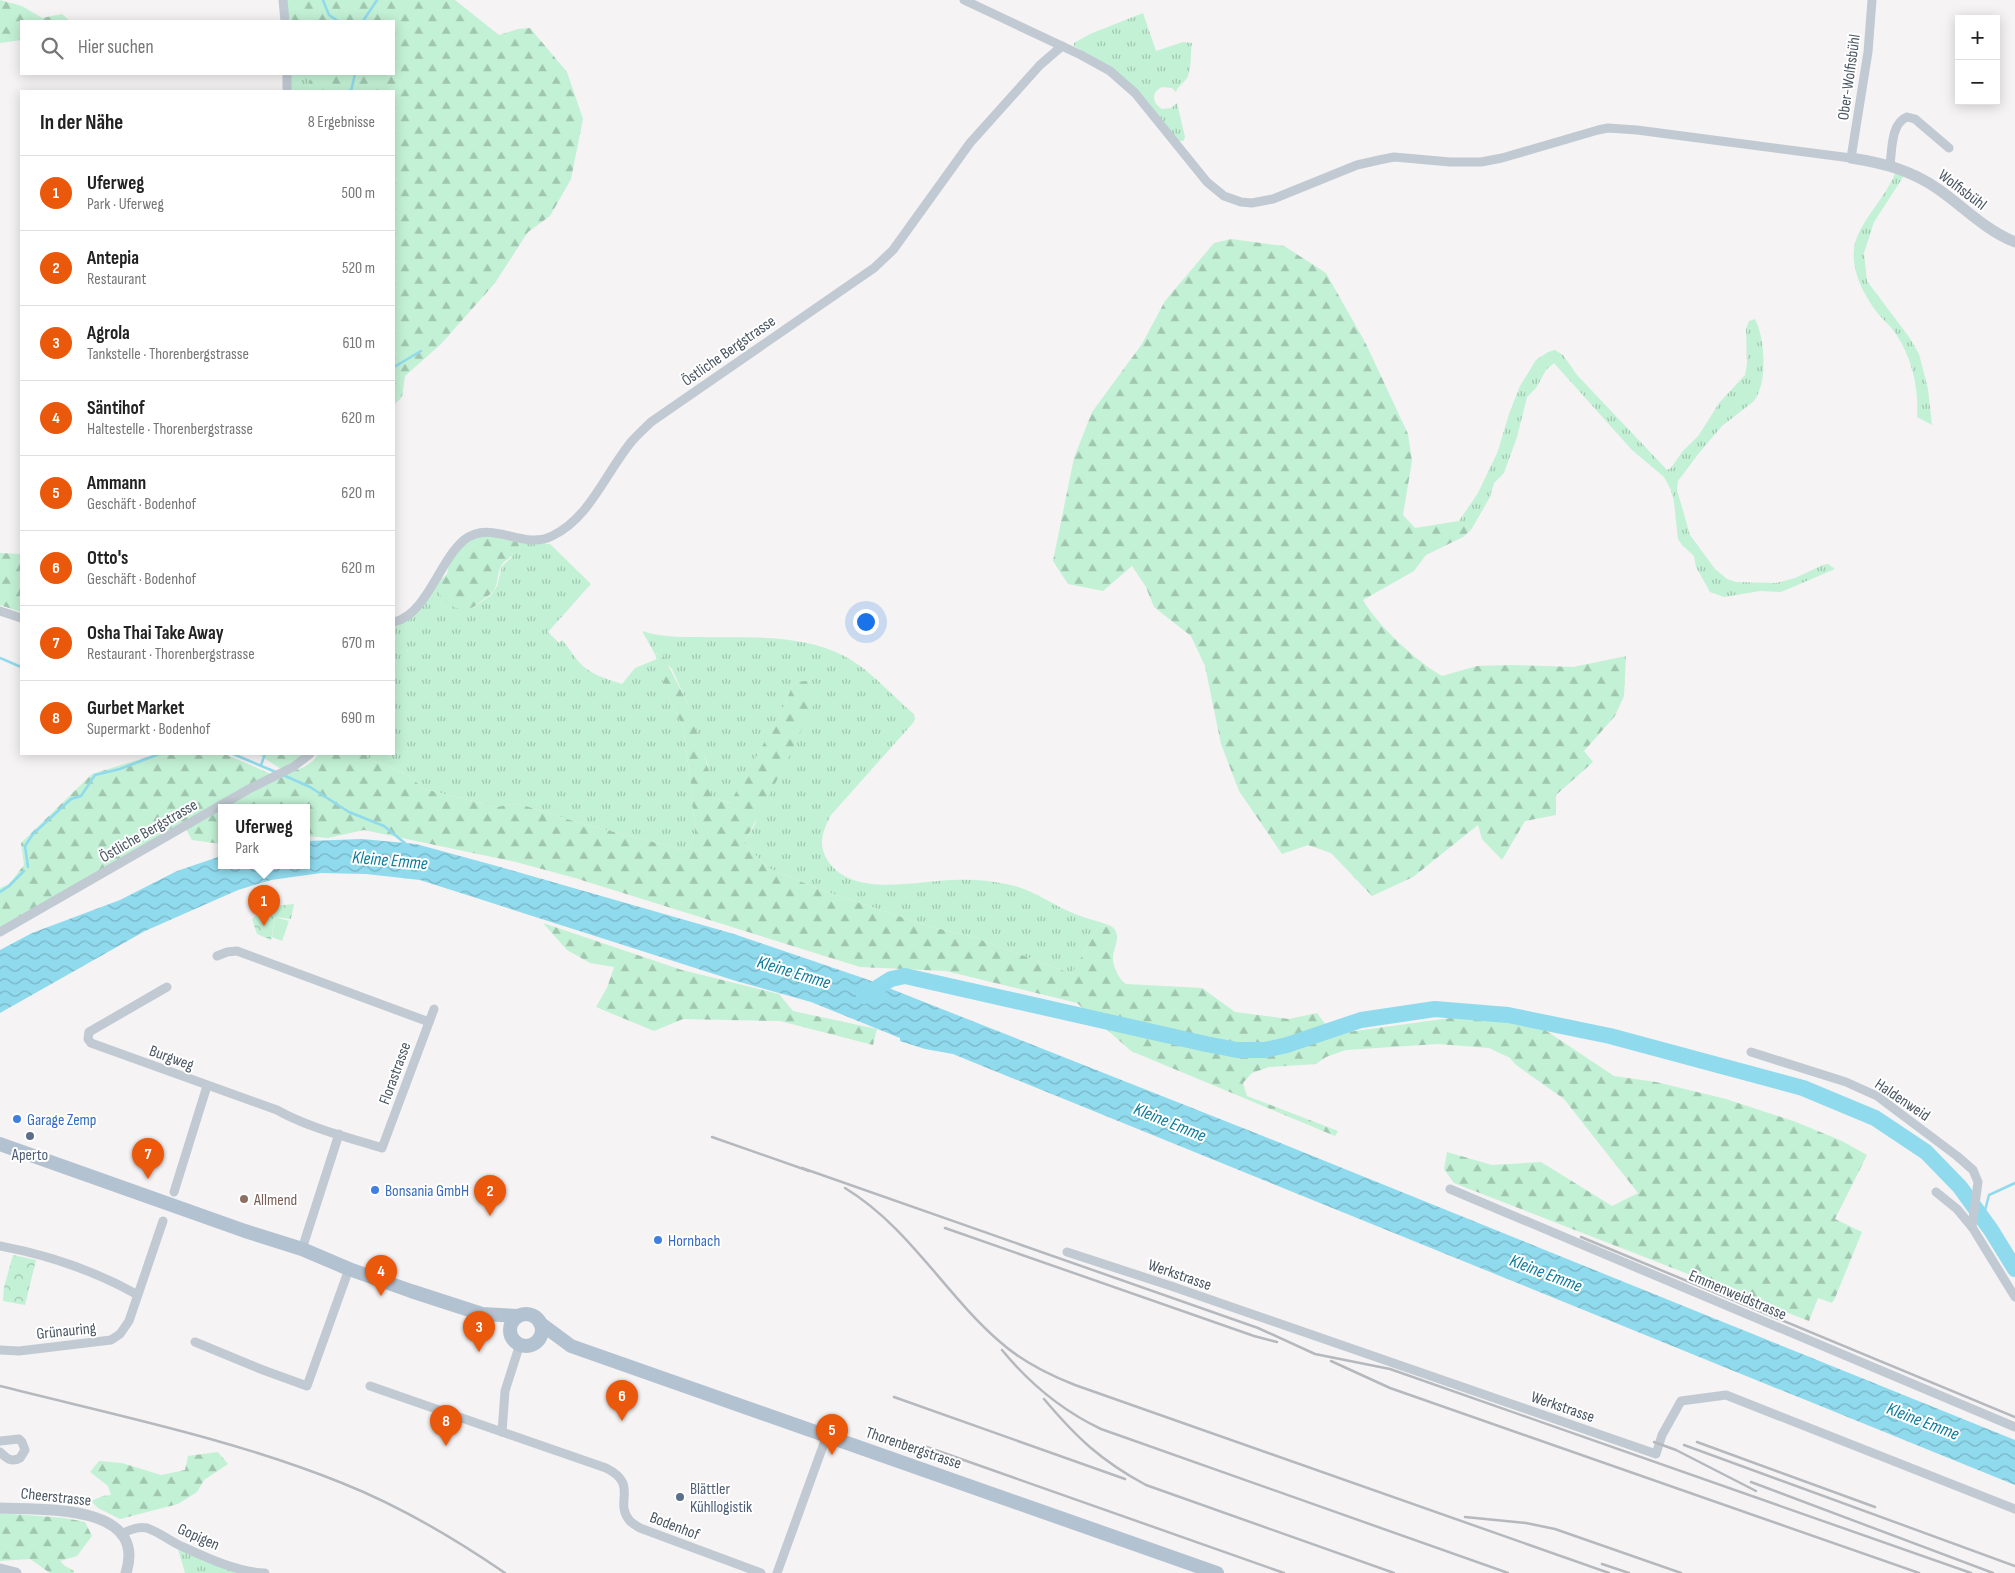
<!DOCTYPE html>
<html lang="de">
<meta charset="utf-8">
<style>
body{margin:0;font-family:"Sofia Sans Condensed",sans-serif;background:#f6f6f6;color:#222}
.controls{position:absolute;right:15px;top:15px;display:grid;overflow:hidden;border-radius:0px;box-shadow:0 2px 12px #0003}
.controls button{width:45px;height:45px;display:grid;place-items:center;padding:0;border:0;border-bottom:1px solid #e0e0e0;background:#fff;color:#222;font:25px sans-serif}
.you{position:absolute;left:865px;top:621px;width:18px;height:18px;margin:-12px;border:4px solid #fff;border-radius:50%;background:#1a73e8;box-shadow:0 0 0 8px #1a73e833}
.badge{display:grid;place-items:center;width:32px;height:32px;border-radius:50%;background:#ea580c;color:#fff;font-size:16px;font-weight:700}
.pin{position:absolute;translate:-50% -41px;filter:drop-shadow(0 1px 2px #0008)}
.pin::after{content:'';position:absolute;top:26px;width:18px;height:15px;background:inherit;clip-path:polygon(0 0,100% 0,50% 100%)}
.popup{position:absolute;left:218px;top:804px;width:92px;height:65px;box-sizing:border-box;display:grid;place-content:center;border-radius:0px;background:#fff;filter:drop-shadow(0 1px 4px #0005);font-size:16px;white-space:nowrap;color:#767676}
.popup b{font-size:19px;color:#222}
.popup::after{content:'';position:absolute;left:50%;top:100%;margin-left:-10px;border:10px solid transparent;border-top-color:#fff}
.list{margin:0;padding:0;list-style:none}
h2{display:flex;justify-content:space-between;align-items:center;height:65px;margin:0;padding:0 20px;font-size:21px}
h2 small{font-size:16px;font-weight:400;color:#767676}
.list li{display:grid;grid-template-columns:32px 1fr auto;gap:15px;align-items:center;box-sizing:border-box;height:75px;padding:0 20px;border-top:1px solid #e0e0e0}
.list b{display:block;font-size:19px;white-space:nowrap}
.list p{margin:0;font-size:16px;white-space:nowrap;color:#767676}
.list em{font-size:16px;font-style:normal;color:#767676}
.icon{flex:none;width:28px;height:28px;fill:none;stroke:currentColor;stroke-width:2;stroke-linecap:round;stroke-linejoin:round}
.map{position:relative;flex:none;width:2015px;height:1573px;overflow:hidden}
.search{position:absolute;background:#fff;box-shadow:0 2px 12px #0003;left:20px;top:20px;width:375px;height:55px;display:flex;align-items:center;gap:12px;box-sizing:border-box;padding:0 18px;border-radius:0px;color:#767676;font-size:19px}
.panel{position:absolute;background:#fff;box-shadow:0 2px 12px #0003;left:20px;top:90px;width:375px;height:665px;border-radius:0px}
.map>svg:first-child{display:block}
</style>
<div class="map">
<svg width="2015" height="1573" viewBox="0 0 2015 1573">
<defs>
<pattern id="grass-tufts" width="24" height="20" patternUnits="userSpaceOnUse" patternTransform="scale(1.25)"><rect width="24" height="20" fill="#c3f1d5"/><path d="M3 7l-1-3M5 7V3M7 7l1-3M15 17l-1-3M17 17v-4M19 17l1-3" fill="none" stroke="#a0c6b0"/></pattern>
<pattern id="forest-firs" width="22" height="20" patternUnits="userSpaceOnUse" patternTransform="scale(1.25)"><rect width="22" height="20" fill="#c3f1d5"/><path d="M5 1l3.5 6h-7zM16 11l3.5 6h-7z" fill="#a0c6b0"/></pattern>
<pattern id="park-crowns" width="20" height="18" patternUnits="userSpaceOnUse" patternTransform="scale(1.25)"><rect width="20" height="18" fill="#c3f1d5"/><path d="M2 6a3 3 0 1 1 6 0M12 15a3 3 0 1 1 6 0" fill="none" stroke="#a0c6b0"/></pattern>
<pattern id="water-waves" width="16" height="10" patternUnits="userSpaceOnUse" patternTransform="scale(1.25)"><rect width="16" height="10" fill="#90daee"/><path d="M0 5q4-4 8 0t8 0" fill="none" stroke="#78b4c4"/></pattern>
</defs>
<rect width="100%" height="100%" fill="#f5f3f3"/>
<g fill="url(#grass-tufts)">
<path d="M 1143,13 L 1156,51 L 1183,42 L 1192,43 C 1190,53 1192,66 1188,76 C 1186,82 1178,85 1176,92 L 1172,88 L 1162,87 C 1151,92 1152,103 1162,109 L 1171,108 L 1177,103 L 1185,137 L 1183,141 L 1179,141 L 1100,61 L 1074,46 L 1074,43 L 1090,34 Z"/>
<polygon points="290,74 311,74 309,91 290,91"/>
<path d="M 1896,171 L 1905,174 L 1874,222 L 1864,253 L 1867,281 L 1909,337 L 1919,354 L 1928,389 L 1932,425 L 1917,417 C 1919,388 1912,358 1896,334 C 1890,325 1882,319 1876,311 C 1862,292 1848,264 1856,240 C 1865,215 1887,196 1896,171 Z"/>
<path d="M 1755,319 C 1765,338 1768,383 1754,401 L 1722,426 L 1699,453 L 1678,481 L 1677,490 L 1690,535 L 1715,569 L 1727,579 L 1736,582 L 1776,583 L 1795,578 L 1823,565 L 1828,564 L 1835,569 L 1781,592 L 1760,591 L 1724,597 L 1710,592 L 1696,567 L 1694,556 L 1682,545 L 1678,539 L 1674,502 L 1671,490 L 1664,477 L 1632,450 L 1554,363 L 1546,370 L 1536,388 L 1527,397 L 1517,437 L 1504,473 L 1494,483 L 1490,497 L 1471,530 L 1459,521 L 1478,493 L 1498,451 L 1509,414 L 1520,386 L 1536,360 L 1548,352 L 1555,350 L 1563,355 L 1577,375 L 1667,470 L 1671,468 L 1682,452 L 1699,435 L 1719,403 L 1745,375 L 1747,364 L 1746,329 L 1749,321 Z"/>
<path d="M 518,542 L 550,544 L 591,584 L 548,632 L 559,643 L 562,640 C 569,647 572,655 579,662 C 589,674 607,679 622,684 L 635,668 L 657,659 L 670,702 L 683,726 L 692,793 L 695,834 L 684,850 L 583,824 L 516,803 L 497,807 L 424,789 L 408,775 L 369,759 L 365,754 L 394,754 L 394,626 L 410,619 L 435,585 L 468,608 L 474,607 L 491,595 L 497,586 L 502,566 L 512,557 Z"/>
<path d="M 642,631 C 660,637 679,637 698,637 C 746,638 800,633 844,656 C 871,670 891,695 914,714 L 915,719 L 913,723 L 831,815 C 823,830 817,845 828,861 C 853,898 915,881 953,880 C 971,879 988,880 1006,884 C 1031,888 1052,905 1075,914 C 1087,919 1099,921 1111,926 L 1098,927 L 1072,974 L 973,937 L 928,926 L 821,890 L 768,868 L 744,843 L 755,824 L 794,682 L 781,713 L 731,803 L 710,797 L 708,766 L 687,702 L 672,669 L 657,653 L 655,654 Z"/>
<polygon points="178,1549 249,1573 185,1573"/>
</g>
<g fill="url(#forest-firs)">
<polygon points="0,0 22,6 42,18 62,14 70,21 21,21 21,40 0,43"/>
<polygon points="285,0 455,0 499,35 518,29 530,28 567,72 583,119 571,179 550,216 528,232 495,283 441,344 405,376 402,397 394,405 394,91 309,91 311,74 394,74 394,21 292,21 287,17"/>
<path d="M 1231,239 L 1284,246 L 1326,273 L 1366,344 L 1408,434 L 1412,461 L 1403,515 L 1415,528 L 1459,521 L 1471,530 L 1463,537 L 1426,555 L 1414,571 L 1363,600 C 1377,625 1417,662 1442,676 L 1477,666 L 1513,665 L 1573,667 L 1626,656 L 1624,696 L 1615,716 L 1584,751 L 1593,762 L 1556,795 L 1556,815 L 1525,821 L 1502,860 L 1482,839 L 1478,825 L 1413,877 L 1372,896 L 1331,853 L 1308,845 L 1282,854 L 1239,791 L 1221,744 L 1205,666 L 1191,636 L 1154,607 L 1146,587 L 1132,566 L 1103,591 L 1068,584 L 1053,561 L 1074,458 L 1092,412 L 1142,344 L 1165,301 L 1214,243 Z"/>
<path d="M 483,534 L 518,542 C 522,553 510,556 504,562 C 497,569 499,580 495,588 C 492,594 489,595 484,599 C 481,601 478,604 475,606 C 457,616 442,601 435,585 L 447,574 L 449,564 L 461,547 L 468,541 Z"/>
<polygon points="0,553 21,554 21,612 0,605"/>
<path d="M 660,653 L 664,657 L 687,702 L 703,749 L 710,777 L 711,797 L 730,803 L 781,713 L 794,682 L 807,681 L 815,701 L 790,755 L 744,843 L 768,868 L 821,890 L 928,926 L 973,937 L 1072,974 L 1098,927 L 1111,926 C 1124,936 1112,947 1113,960 C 1114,969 1119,979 1126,984 L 1202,988 L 1235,1012 L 1289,1019 L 1317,1013 L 1333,1034 L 1458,1017 L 1539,1026 L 1614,1076 L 1656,1082 L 1726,1099 L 1796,1122 L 1842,1141 L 1867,1155 L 1835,1219 L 1862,1232 L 1835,1298 L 1832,1303 L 1818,1298 L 1809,1321 L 1454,1183 L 1444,1169 L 1447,1152 L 1492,1165 L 1541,1162 L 1612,1206 L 1638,1193 L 1564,1099 L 1516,1065 L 1510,1058 L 1489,1048 L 1438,1044 L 1346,1050 L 1326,1057 L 1316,1064 L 1269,1067 L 1252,1073 L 1243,1083 L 1247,1096 L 1338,1131 L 1335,1136 L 1131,1051 L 1077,1003 L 946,971 L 860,967 L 575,878 L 516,862 L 364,830 L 328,838 L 307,836 L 306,807 L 225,807 L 279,777 L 304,767 L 313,761 L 318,754 L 365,754 L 369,759 L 408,775 L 424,789 L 497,807 L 516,803 L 583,824 L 684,850 L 695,834 L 692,793 L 683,726 L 670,702 L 655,654 Z"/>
<polygon points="157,754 225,754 271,774 0,928 0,888 9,884 24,865 21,843 92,774"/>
<polygon points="258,754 305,754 281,769"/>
<polygon points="221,809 221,844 192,840 186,829"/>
<polygon points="543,923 682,970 779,994 793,1011 877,1029 873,1045 780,1021 683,1019 654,1031 596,1007 607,988 614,967 590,963 567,950"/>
<polygon points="218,1452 228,1464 204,1480 197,1492 178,1504 120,1519 98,1508 91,1501 103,1496 111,1495 108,1486 90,1472 99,1461 122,1463 161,1475 185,1470 188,1456"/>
<polygon points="0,1513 65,1518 85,1522 92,1536 77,1556 60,1561 65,1566 74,1571 74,1573 50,1573 30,1559 0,1561"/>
</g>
<g fill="url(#park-crowns)">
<polygon points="294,904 291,919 275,917 271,940 257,934 252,919 265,907"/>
<polygon points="13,1255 36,1260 25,1305 3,1301 4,1287"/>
</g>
<polygon fill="#c3f1d5" points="275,917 289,921 282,941 272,937"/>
<polygon fill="url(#water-waves)" points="362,839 416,844 493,865 734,934 866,979 1263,1136 2015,1440 2015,1485 953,1054 925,1049 900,1041 900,1038 811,1002 736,981 420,880 366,874 321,873 271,880 238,890 145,931 0,1013 0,950 32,933 120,900 177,871 221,856 222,865 306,865 307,841"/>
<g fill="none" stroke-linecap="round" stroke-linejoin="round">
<g stroke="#90daee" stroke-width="2.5">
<polyline points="323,0 329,15 338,21"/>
<polyline points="363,21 377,0"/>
<polyline points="351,91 355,74"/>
<polyline points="394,367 421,351"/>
<polyline points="0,658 21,667"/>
<polyline points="233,754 278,773"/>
<polyline points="261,765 265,754"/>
<polyline points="283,775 310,787 349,812 384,826 406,844"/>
<polyline points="28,867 25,846 33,834 71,799 81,796 95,775 120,769 159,754"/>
<polyline points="0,892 9,886 24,871"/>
<polyline points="1983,1218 1989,1195 2015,1183"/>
</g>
<polyline stroke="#90daee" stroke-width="16" points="864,996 891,979 905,976 1206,1044 1237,1050 1265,1050 1287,1045 1361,1020 1435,1009 1508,1015 1610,1036 1803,1088 1875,1118 1926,1152 1960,1187 1991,1230 2015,1269"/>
<g stroke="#c1cad2" stroke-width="9">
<polyline points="283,0 285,21"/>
<polyline points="964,0 1081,55 1110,71 1135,93 1207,182 1224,196 1241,202 1252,203 1273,199 1357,165 1379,160 1394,157 1450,162 1481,162 1502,158 1598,130 1608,128 1637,130 1851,158 1868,52 1872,0"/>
<polyline points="287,91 287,74"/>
<path d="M 1890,165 C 1892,150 1891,123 1907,117 L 1915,119 L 1949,148"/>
<polyline points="0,611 21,618"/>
<path d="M 394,622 C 427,614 439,561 464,540 C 491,518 523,551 552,536 C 590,518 606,472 632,441 C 638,434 645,428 651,422 L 874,268 L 893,250 L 970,143 L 1040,65 L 1062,46"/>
<polyline points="0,932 249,789 293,767 310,754"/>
<polyline points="217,956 227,952 237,951 429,1022"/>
<path d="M 167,987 L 89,1032 L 88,1039 L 91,1043 L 277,1110 C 309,1128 347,1137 382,1148 L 434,1009"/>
<polyline points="1751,1052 1846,1082 1877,1096 1957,1156 1973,1170 1978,1182 1972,1227"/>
<polyline points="1450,1189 2015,1427"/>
<polyline points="174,1192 207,1086"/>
<polyline points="1936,1192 1957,1209 1972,1227 2015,1297"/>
<path d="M 0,1246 C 48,1255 93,1270 136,1294"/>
<polyline points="302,1249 339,1134"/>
<polyline points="1067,1252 1171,1286 1656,1454 1662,1435 1681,1401 1726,1395 2015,1509"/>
<polyline points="195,1342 263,1370 307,1386 349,1269"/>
<polyline points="0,1350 19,1351 111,1340 120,1334 129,1321 163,1221"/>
<path d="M 370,1386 L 606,1468 C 640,1485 613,1502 630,1521 C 633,1524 637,1526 640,1528 L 761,1573"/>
<polyline points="502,1432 505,1391 520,1344"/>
<path d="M 0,1441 L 19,1439 L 22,1442 L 25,1450 L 20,1458 C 11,1463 6,1458 0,1452"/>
<path d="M 121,1534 C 129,1530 138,1526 147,1528 C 159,1532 170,1541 181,1546 C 207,1558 237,1572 265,1573"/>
<polyline points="777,1573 827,1435"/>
</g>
<g stroke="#c1cad2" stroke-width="11">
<path d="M 1851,158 C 1883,163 1911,170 1938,189 C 1964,207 1985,230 2015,242"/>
<path d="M 0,1508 C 41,1510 148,1503 126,1573"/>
<polyline points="0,1569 16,1573"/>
</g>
<g stroke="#b3c2d1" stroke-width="14">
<polyline points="0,1144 245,1231 302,1249 349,1269 411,1291 482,1314 518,1316"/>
<circle cx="526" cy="1330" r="16"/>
<polyline points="540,1323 571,1346 1217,1573"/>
</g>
<g stroke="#b5b8bd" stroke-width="2.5">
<polyline points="712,1137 809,1171"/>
<polyline points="802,1168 1258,1328 1315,1354 1390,1369 1971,1573"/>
<path d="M 845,1188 C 909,1227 944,1293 999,1341 C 1021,1361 1047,1374 1075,1385 L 1609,1573"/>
<polyline points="945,1228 1254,1336 1277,1342"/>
<polyline points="1581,1237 2015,1417"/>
<path d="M 1002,1350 C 1030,1384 1061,1410 1101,1429 L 1508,1573"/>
<polyline points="1331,1361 1390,1388 1919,1573"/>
<path d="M 0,1386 C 115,1415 233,1439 342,1483 C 400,1506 454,1538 505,1573"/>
<polyline points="894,1397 1125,1479"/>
<path d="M 1044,1399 C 1076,1437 1101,1461 1146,1485 L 1394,1573"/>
<polyline points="1654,1442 1676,1450 1756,1491"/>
<polyline points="1697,1442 1875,1507"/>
<polyline points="1684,1445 2015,1566"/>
<polyline points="924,1446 1284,1573"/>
<polyline points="1751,1482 1993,1573"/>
<polyline points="1465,1517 1526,1523 1555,1529 1681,1573"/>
<polyline points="1602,1564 1629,1573"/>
</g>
</g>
<g fill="#3f7fe0" stroke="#fff" stroke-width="2">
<circle cx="17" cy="1119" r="5"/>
<circle cx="375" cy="1190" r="5"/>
<circle cx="658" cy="1240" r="5"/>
</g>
<g fill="#5c6f8a" stroke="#fff" stroke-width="2">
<circle cx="30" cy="1136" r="5"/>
<circle cx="680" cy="1497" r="5"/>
</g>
<circle fill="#8d6e63" stroke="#fff" stroke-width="2" cx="244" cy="1199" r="5"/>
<g text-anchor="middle" stroke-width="4" stroke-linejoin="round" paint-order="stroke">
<g font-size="16" fill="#4a5661" stroke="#fff">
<text transform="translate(1848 77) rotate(-82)" y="6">Ober-Wolfisbühl</text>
<text transform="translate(1963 189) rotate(37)" y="6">Wolfisbühl</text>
<text transform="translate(728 350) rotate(-35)" y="6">Östliche Bergstrasse</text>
<text transform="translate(148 830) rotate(-30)" y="6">Östliche Bergstrasse</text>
<text transform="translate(172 1057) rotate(20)" y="6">Burgweg</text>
<text transform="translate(394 1073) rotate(-70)" y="6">Florastrasse</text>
<text transform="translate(1903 1099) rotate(34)" y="6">Haldenweid</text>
<text transform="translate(1180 1274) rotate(19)" y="6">Werkstrasse</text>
<text transform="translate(1738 1294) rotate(23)" y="6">Emmenweidstrasse</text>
<text transform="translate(66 1330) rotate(-6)" y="6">Grünauring</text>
<text transform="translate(1563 1406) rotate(19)" y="6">Werkstrasse</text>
<text transform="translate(914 1447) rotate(19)" y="6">Thorenbergstrasse</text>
<text transform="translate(56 1496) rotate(6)" y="6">Cheerstrasse</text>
<text transform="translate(675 1525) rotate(21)" y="6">Bodenhof</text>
<text transform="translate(199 1536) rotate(24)" y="6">Gopigen</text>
</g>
<g font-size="16" fill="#366cbe" stroke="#fff" text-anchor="start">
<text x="27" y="1125">Garage Zemp</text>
<text x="385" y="1196">Bonsania GmbH</text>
<text x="668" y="1246">Hornbach</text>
</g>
<g font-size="16" fill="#4e5e75" stroke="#fff">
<text x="30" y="1160">Aperto</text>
<text x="690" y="1494" text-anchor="start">Blättler<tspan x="690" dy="18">Kühllogistik</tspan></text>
</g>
<g font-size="16" fill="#785e54" stroke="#fff" text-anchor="start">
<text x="254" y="1205">Allmend</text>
</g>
<g font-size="18" font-style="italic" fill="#0c7c9b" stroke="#fff">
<text transform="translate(390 860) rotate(5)" y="6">Kleine Emme</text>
<text transform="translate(794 972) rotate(17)" y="6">Kleine Emme</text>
<text transform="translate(1170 1122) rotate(22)" y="6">Kleine Emme</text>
<text transform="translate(1546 1273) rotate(21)" y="6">Kleine Emme</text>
<text transform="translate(1923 1421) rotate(21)" y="6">Kleine Emme</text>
</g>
</g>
</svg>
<div class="controls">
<button>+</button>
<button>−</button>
</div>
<div class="you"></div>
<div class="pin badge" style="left:264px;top:926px">1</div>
<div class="popup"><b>Uferweg</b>Park</div>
<div class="pin badge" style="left:490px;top:1216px">2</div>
<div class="pin badge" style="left:479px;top:1352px">3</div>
<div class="pin badge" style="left:381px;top:1296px">4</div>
<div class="pin badge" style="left:832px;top:1455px">5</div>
<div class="pin badge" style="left:622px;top:1421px">6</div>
<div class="pin badge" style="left:148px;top:1179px">7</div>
<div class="pin badge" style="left:446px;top:1446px">8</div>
<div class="search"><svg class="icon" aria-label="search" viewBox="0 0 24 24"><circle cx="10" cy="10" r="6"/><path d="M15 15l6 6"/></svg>Hier suchen</div>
<section class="panel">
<h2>In der Nähe<small>8 Ergebnisse</small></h2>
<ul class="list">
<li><span class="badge">1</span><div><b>Uferweg</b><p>Park · Uferweg</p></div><em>500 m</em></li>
<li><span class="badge">2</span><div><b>Antepia</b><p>Restaurant</p></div><em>520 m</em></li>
<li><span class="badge">3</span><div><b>Agrola</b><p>Tankstelle · Thorenbergstrasse</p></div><em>610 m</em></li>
<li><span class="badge">4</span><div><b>Säntihof</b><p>Haltestelle · Thorenbergstrasse</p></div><em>620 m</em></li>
<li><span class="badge">5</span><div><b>Ammann</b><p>Geschäft · Bodenhof</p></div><em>620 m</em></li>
<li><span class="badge">6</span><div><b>Otto's</b><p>Geschäft · Bodenhof</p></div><em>620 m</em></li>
<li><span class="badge">7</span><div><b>Osha Thai Take Away</b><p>Restaurant · Thorenbergstrasse</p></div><em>670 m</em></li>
<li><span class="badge">8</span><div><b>Gurbet Market</b><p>Supermarkt · Bodenhof</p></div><em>690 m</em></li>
</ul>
</section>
</div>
